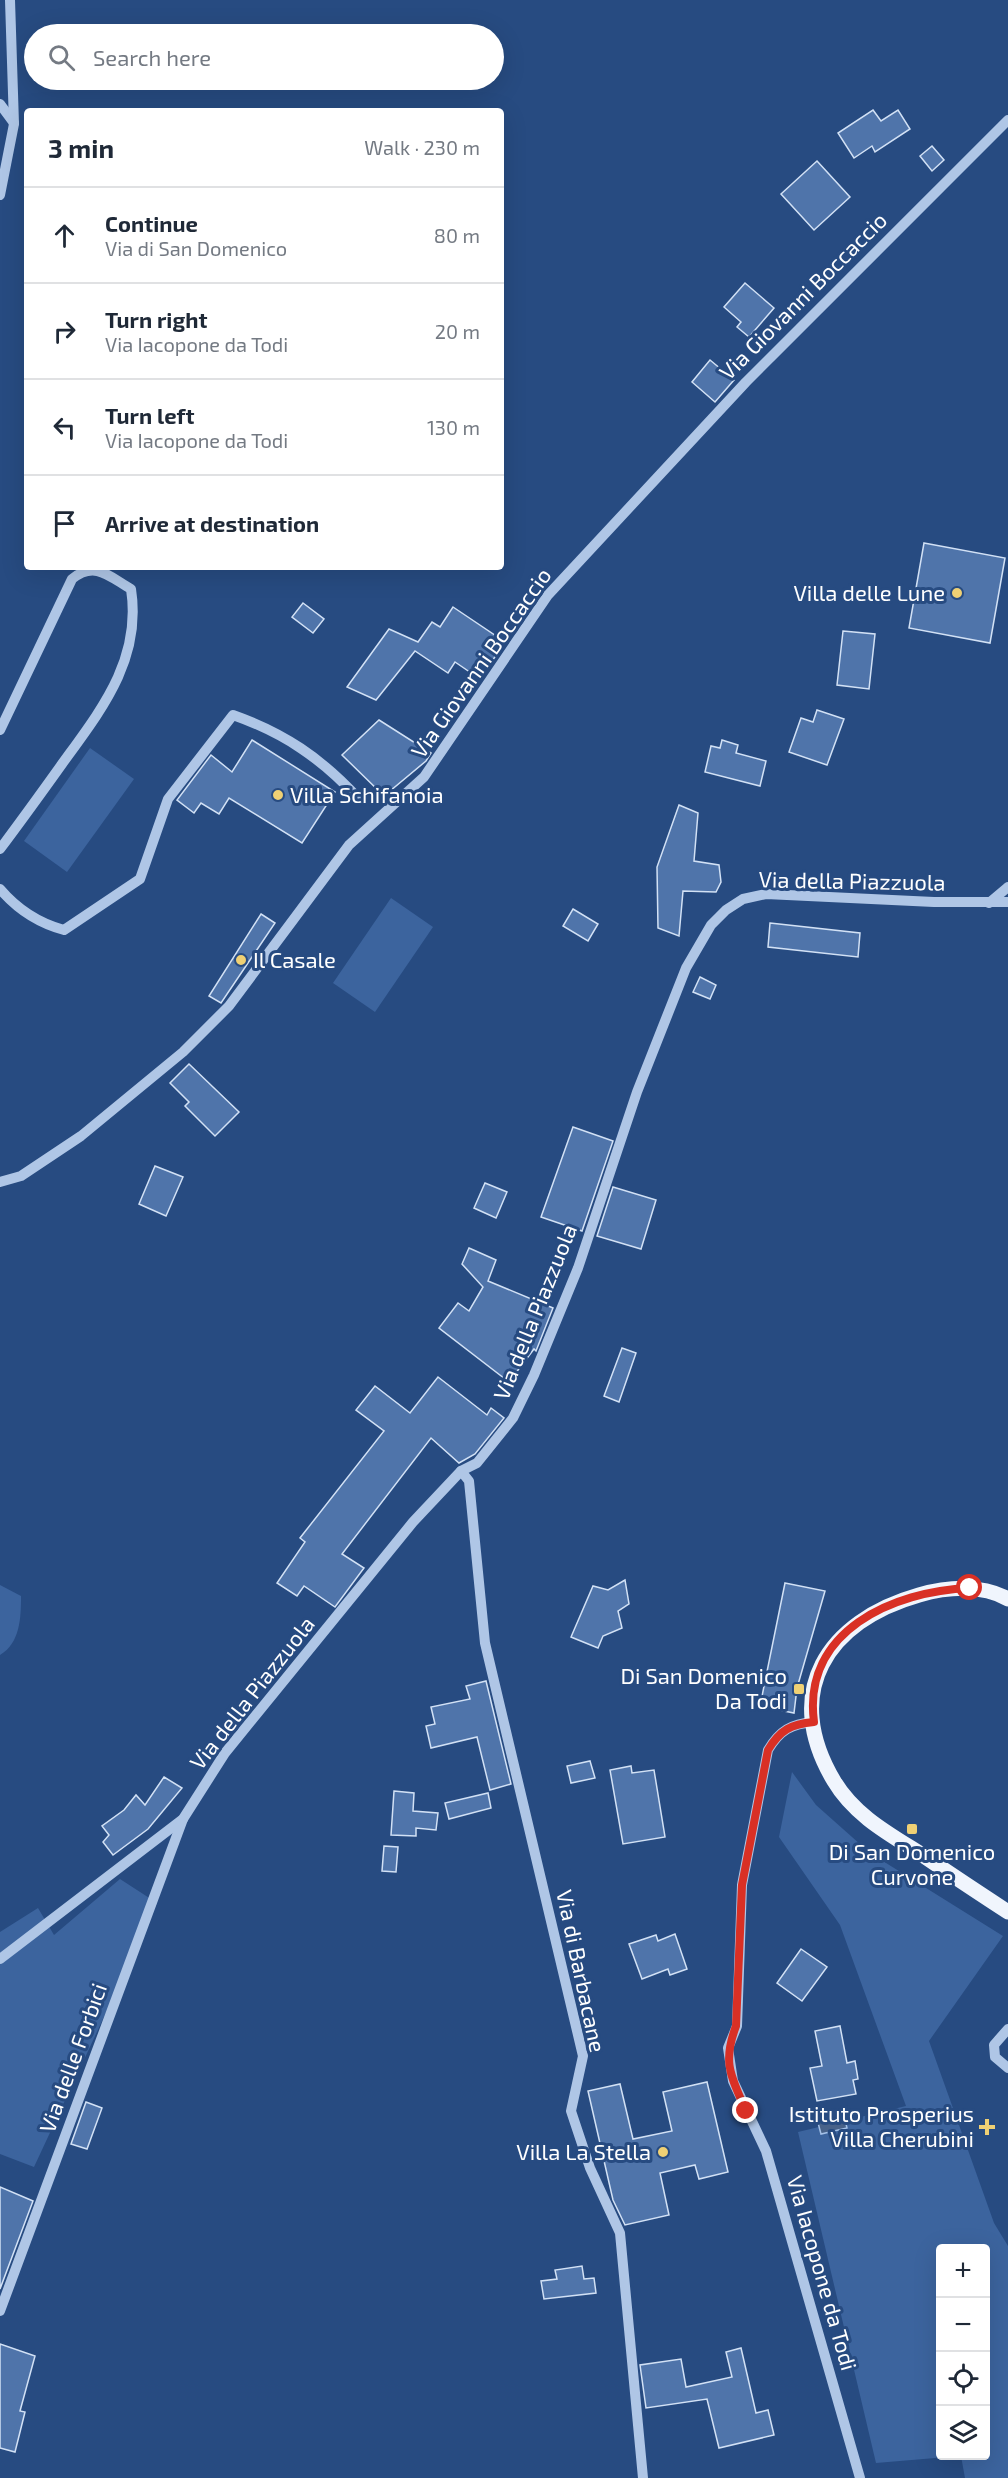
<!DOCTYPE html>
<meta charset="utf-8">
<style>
body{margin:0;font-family:"Exo 2",sans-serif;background:#f6f6f7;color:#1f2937}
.controls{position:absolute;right:18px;bottom:18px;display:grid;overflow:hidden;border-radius:6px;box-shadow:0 6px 24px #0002}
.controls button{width:54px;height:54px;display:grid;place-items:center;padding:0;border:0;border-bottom:2px solid #e0e1e3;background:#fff;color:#1f2937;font:30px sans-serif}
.stop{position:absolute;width:18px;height:18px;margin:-14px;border:4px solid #d93025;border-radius:50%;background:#fff}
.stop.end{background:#d93025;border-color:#fff;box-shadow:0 2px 6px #0008}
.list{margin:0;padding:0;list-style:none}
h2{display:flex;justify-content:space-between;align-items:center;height:78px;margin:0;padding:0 24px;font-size:26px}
h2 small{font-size:20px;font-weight:400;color:#747a83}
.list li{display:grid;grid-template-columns:39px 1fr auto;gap:18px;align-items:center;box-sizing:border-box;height:96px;padding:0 24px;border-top:2px solid #e0e1e3}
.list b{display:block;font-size:22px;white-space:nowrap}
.list p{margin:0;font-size:20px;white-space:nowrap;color:#747a83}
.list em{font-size:20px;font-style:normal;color:#747a83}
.icon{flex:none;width:33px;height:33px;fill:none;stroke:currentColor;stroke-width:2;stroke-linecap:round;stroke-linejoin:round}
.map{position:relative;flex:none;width:1008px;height:2478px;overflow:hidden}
.search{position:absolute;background:#fff;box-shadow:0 6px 24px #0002;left:24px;top:24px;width:480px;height:66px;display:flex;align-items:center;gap:15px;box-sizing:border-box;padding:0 21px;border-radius:33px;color:#747a83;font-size:22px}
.panel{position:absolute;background:#fff;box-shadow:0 6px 24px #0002;left:24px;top:108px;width:480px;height:462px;border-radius:6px}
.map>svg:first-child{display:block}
</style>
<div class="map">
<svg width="1008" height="2478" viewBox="0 0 1008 2478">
<rect width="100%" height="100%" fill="#274b81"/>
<g fill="#3c649e">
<polygon points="90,748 134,779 67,872 24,841"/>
<polygon points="391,898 433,927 375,1012 333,983"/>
<path d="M 0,1585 L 21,1596 C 21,1618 20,1643 0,1655 Z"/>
<polygon points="792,1772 816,1805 870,1853 1003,1936 929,2041 994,2223 1008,2246 1008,2478 965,2478 961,2456 986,2456 986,2248 940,2248 940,2456 959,2456 876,2463 798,2132 906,2106 840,1925 779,1837"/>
<polygon points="120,1879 157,1903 34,2167 0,2154 0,1932 38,1908 54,1935"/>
</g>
<polygon fill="#486289" stroke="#a3c0e7" stroke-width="1.5" points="843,2112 847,2128 821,2134 817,2119"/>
<g fill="#4f74aa" stroke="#d2e1f5" stroke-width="1.5">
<polygon points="873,110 881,121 898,110 910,129 875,152 872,146 854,158 838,133"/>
<polygon points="932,146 944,160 932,171 920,156"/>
<polygon points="817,161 850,197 814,230 781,194"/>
<polygon points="745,283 774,308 749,337 737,327 741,322 724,307"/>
<polygon points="710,360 734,380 715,402 692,382"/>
<polygon points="924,543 1005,558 990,643 909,628"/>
<polygon points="303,603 324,619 313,633 292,617"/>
<polygon points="453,607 505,642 480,679 455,662 448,673 415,651 376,700 347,687 389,629 418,642 432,622 440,627"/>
<polygon points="843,631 875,634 869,689 837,685"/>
<polygon points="817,710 844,719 827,765 789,752 801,718 813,722"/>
<polygon points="379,720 431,753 426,761 384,796 342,755"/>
<polygon points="252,740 335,792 302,843 229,798 219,814 201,803 194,813 177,800 211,755 232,772"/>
<polygon points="722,740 738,745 736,753 766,761 760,786 705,772 711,746 720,748"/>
<polygon points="679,805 698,813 694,861 719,865 721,882 716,892 683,891 679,936 658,928 657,867"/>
<polygon points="573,909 598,924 588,941 563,926"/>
<polygon points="261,914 275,923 221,1003 209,996"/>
<polygon points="770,923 860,933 858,957 768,947"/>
<polygon points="700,977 716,985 710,999 693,992"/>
<polygon points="189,1064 239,1112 215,1136 185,1106 189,1102 170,1083"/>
<polygon points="573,1127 613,1141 582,1231 541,1217"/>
<polygon points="155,1166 183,1177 166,1216 139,1204"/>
<polygon points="485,1183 507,1192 496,1218 474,1208"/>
<polygon points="613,1187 656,1200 641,1249 597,1236"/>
<polygon points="469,1248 496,1260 488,1281 553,1308 536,1351 534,1349 509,1382 439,1328 458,1303 469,1311 483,1287 462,1264"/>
<polygon points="622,1348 636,1353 619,1402 604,1396"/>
<polygon points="438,1377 487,1415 491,1408 504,1418 475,1454 459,1463 431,1438 342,1554 364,1568 335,1607 304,1586 297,1596 277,1583 305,1542 300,1538 384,1431 356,1410 375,1386 410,1413"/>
<polygon points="625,1580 629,1604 618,1611 622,1628 603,1636 598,1648 571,1637 593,1586 608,1590"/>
<polygon points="785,1583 825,1591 797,1688 794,1713 760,1706"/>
<polygon points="486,1681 511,1784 490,1790 477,1737 431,1748 426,1726 435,1724 431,1707 470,1699 466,1686"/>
<polygon points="590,1761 595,1778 571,1783 567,1766"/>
<polygon points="631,1766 632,1773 654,1770 665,1837 623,1844 610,1770"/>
<polygon points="164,1777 182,1788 148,1829 113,1855 103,1842 109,1835 102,1826 124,1810 136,1795 145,1805"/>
<polygon points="394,1791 414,1793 413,1811 438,1813 436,1830 416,1828 416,1836 391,1835"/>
<polygon points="488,1793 491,1808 449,1819 445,1803"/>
<polygon points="384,1846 398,1847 396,1872 382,1871"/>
<polygon points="675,1934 687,1969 670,1975 668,1969 642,1979 629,1944 656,1935 658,1941"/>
<polygon points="801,1949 827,1967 802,2001 777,1983"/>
<polygon points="840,2026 847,2063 855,2061 858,2079 853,2080 856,2094 817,2101 810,2068 822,2066 815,2031"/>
<polygon points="707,2082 728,2172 699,2179 695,2165 660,2173 669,2215 625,2225 613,2200 588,2091 620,2084 633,2139 672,2131 663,2092"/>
<polygon points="86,2102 102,2108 87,2149 71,2144"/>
<polygon points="0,2187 33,2201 0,2289"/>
<polygon points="582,2266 584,2279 594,2278 596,2293 544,2299 541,2281 557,2279 555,2270"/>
<polygon points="0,2344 35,2356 20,2411 25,2412 15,2452 0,2448"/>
<polygon points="741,2348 756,2413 768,2410 774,2435 719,2448 707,2399 646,2408 640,2365 681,2359 686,2387 732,2377 726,2352"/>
</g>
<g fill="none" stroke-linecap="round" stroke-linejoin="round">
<g stroke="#afc6e6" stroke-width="10">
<polyline points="0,104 14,123"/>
<polyline points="0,195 14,124 10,0"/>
<path d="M 0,730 L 72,579 C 95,560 110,577 131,589 C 142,660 101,710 62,764 C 42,792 21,821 0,849"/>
<path d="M 0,889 C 17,909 38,923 64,930 L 140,879 L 168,799 L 233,715 C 284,733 321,758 358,798"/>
<polyline points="989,903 1008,887"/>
<polyline points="0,1182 21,1176 81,1136 183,1052 229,1006 349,845 424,777 548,595 746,382 1008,120"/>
<polyline points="461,1471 469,1481 485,1643 583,2056 571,2111 590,2168 620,2233 643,2478"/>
<path d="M 814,1722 C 791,1724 780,1730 768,1750 L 742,1885 L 737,2026 L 728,2048 L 733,2081 L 766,2151 L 860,2478"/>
<polyline points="0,1959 183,1819 225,1753 413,1522 461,1471 477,1463 513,1418 534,1375 578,1268 637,1092 686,968 711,925 726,910 743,899 766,894 934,902 1008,902"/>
<polyline points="1008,2029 994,2045 995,2057 1008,2068"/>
<polyline points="0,2311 183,1819"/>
</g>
<path stroke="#f0f5fd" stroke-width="15" d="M 1008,1599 C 982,1584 947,1587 919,1595 C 827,1621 781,1692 834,1781 C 854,1815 889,1834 921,1854 C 950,1874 979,1893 1008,1912"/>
</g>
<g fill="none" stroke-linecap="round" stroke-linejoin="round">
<path stroke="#d93025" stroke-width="8" d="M 746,2111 C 731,2076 722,2063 736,2026 L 742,1885 L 768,1750 C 780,1730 791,1724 814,1722 C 802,1631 893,1591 970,1588"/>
</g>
<g fill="#efd074" stroke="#274b81" stroke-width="2">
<circle cx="957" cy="593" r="6"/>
<circle cx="278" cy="795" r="6"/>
<circle cx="241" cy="960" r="6"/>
<rect x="793" y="1683" width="12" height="12" rx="3"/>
<rect x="906" y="1823" width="12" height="12" rx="3"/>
<path d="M984 2118h6v6h6v6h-6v6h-6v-6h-6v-6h6z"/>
<circle cx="663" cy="2152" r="6"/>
</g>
<g text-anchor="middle" stroke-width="6" stroke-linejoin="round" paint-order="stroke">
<g font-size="22" fill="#fff" stroke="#274b81">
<text transform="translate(803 296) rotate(-45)" y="8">Via Giovanni Boccaccio</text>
<text transform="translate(481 663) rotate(-55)" y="8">Via Giovanni Boccaccio</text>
<text transform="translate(852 881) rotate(1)" y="8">Via della Piazzuola</text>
<text transform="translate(535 1312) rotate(-68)" y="8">Via della Piazzuola</text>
<text transform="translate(252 1693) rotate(-52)" y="8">Via della Piazzuola</text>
<text transform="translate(581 1971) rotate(78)" y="8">Via di Barbacane</text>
<text transform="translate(73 2058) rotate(-70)" y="8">Via delle Forbici</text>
<text transform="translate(822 2273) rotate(74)" y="8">Via Iacopone da Todi</text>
</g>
<g font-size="22" fill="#fff" stroke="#274b81" text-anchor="end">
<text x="945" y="601">Villa delle Lune</text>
<text x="290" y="803" text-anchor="start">Villa Schifanoia</text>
<text x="253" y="968" text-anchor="start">Il Casale</text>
<text x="787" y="1684">Di San Domenico<tspan x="787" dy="25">Da Todi</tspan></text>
<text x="912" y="1860" text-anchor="middle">Di San Domenico<tspan x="912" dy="25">Curvone</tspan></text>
<text x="974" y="2122">Istituto Prosperius<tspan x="974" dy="25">Villa Cherubini</tspan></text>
<text x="651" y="2160">Villa La Stella</text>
</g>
</g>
</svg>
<div class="controls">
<button>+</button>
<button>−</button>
<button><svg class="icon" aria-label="locate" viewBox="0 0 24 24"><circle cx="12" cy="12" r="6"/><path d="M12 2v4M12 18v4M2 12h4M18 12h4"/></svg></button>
<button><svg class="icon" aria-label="layers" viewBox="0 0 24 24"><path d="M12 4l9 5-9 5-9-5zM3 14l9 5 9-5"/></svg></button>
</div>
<div class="stop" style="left:970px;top:1588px"></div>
<div class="stop end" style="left:746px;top:2111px"></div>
<div class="search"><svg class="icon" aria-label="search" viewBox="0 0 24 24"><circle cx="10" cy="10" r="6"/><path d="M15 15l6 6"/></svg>Search here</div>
<section class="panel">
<h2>3 min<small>Walk · 230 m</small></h2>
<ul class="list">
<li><svg class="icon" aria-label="ahead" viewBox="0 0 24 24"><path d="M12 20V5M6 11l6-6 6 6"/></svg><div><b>Continue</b><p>Via di San Domenico</p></div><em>80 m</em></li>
<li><svg class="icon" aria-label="right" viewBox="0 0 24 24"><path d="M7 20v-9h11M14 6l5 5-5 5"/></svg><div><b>Turn right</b><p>Via Iacopone da Todi</p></div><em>20 m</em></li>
<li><svg class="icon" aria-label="left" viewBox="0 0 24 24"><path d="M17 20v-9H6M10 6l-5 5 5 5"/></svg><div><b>Turn left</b><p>Via Iacopone da Todi</p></div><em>130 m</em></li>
<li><svg class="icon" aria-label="arrive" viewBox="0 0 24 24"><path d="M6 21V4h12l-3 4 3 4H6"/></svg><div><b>Arrive at destination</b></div></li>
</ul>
</section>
</div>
